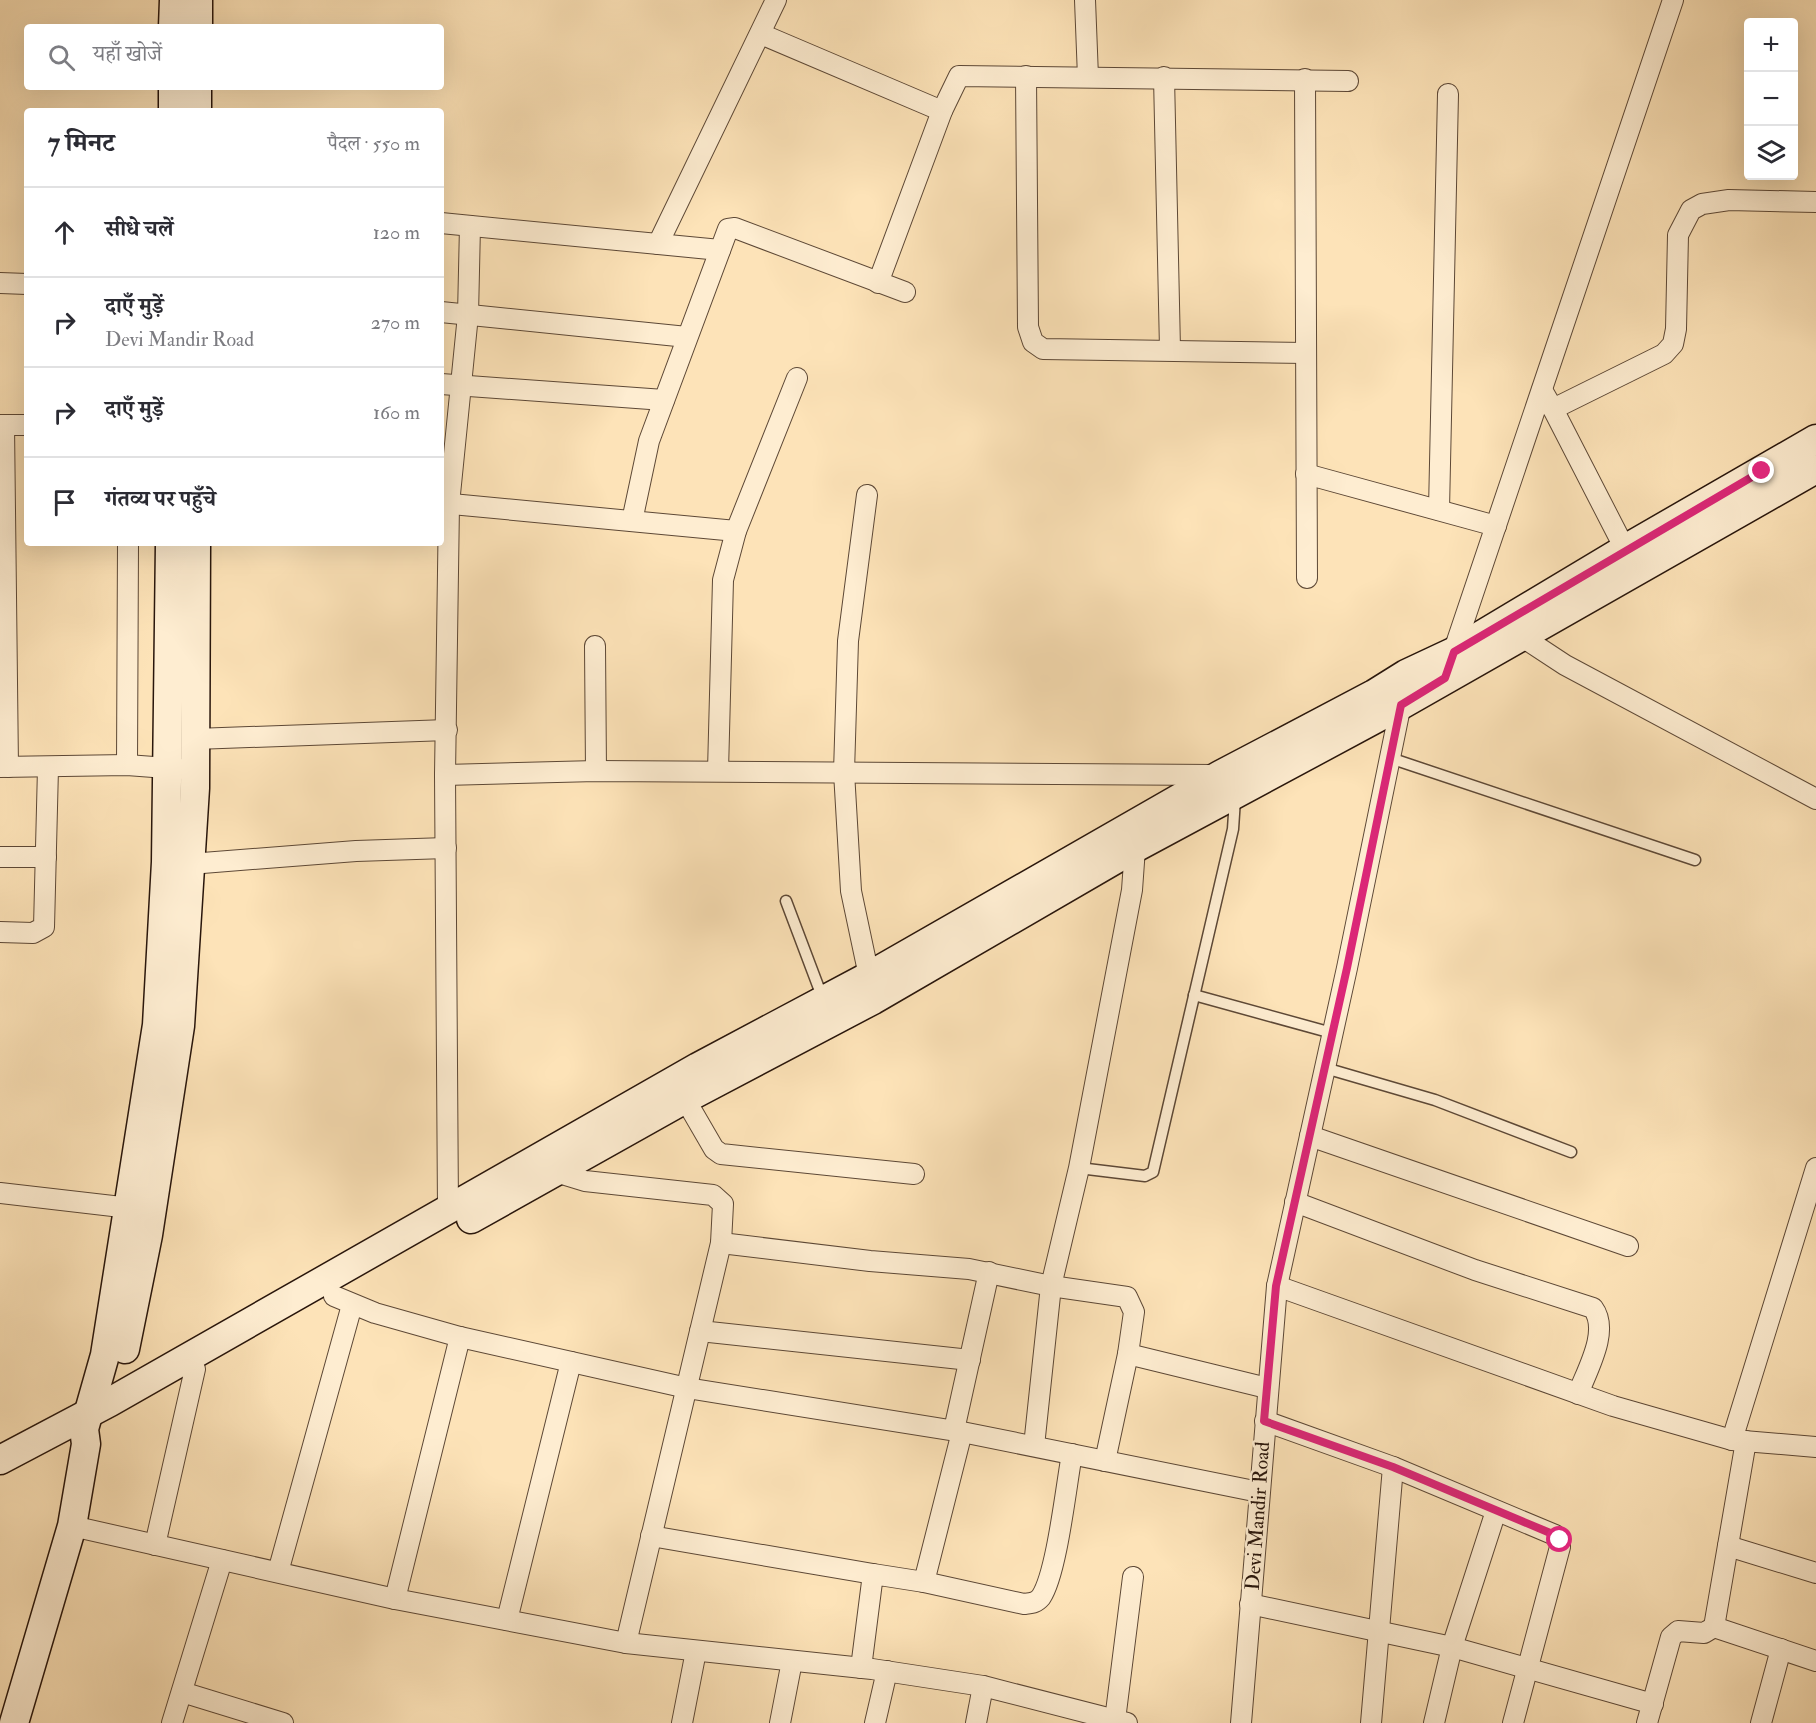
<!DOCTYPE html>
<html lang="hi">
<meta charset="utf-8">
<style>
body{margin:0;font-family:"IM FELL Double Pica","Noto Serif Devanagari",serif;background:#f7f7f7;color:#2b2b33}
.controls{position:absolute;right:18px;top:18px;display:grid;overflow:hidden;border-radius:6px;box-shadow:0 6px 24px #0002}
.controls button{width:54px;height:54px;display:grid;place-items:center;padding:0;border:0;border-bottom:2px solid #e1e1e2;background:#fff;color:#2b2b33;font:30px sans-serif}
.stop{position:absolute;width:18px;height:18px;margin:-14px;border:4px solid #db2777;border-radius:50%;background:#fff}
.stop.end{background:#db2777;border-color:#fff;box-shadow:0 2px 6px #0008}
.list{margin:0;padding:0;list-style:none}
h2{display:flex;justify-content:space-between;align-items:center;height:78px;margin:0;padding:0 24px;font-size:26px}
h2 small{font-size:20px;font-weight:400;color:#7c7c81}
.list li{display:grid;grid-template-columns:39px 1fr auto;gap:18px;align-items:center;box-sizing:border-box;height:90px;padding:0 24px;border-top:2px solid #e1e1e2}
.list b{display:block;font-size:22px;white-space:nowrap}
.list p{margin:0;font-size:20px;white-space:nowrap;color:#7c7c81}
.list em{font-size:20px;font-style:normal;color:#7c7c81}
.icon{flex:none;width:33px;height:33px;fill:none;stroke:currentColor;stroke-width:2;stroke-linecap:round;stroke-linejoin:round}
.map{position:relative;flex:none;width:1816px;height:1723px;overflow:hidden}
.search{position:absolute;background:#fff;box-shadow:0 6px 24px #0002;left:24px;top:24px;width:420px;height:66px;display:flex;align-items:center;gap:15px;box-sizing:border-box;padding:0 21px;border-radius:6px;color:#7c7c81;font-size:22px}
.panel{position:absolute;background:#fff;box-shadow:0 6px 24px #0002;left:24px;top:108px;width:420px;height:438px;border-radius:6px}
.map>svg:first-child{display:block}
</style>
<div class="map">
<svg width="1816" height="1723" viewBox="0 0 1816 1723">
<rect width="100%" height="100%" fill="#fde3b8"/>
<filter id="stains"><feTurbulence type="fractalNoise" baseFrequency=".00333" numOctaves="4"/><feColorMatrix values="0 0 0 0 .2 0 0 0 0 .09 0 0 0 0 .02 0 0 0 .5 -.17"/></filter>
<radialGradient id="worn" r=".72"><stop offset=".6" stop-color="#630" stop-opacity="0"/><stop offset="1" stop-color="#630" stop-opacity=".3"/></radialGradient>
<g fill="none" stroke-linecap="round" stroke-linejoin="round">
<g stroke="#5d4836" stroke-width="13">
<g id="lane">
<polyline points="1390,758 1695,860"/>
<polyline points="786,901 823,999"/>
<polyline points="1194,995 1332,1033"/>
<polyline points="1325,1068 1435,1100 1571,1152"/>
<polyline points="1079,1168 1145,1176 1153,1172 1233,829 1235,799"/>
</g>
</g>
<g stroke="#5d4836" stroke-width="22">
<g id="street">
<polyline points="1085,0 1088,77"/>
<polyline points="761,34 942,111"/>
<polyline points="1026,76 1028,327 1033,342 1043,349 1306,353"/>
<polyline points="1164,77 1170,349"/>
<polyline points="1305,79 1307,578"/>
<polyline points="441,223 720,250"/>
<polyline points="658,244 776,0"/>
<polyline points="0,283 27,284"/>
<polyline points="878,283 942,111 959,76 1348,81"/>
<polyline points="441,312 687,337"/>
<polyline points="441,384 664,400"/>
<polyline points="1542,390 1553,409 1664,354 1673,344 1676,329 1678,235 1691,210 1702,204 1729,200 1816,202"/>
<polyline points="1553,409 1625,549"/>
<polyline points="0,425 27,425"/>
<polyline points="4,425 8,767"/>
<polyline points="1306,474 1496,526"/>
<polyline points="867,495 848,641 844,772 851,891 869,976"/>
<polyline points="441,503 736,531"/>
<polyline points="1439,510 1448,94"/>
<polyline points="632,521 649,441 728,229 735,228 905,292"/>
<polyline points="1521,636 1565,665 1816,799"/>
<polyline points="595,646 596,771"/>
<polyline points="1452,656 1673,0"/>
<polyline points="195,739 447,730"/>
<polyline points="127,765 128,543"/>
<polyline points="0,767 127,765 180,769"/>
<polyline points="718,771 723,580 736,531 797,378"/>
<polyline points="445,775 596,771 1216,775"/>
<polyline points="0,857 46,857"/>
<polyline points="190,864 356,851 446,848"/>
<polyline points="0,932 33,933 44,927 48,768"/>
<polyline points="685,1099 714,1149 721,1154 914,1174"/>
<polyline points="1310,1136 1628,1246"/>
<polyline points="549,1170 585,1181 713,1195 723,1204 721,1243 626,1643"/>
<polyline points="0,1193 130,1208"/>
<path d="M 1295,1202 L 1475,1270 L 1593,1308 C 1610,1331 1587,1370 1578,1394"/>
<polyline points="448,1209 445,775 449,504 468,315 470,226"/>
<polyline points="721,1243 870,1261 969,1269 1051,1286 1127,1297 1134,1312 1128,1354 1105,1461"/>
<polyline points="1277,1286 1613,1406 1732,1440 1816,1447"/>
<polyline points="334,1296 375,1313 460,1337 687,1388 962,1432 1259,1492"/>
<polyline points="700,1331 970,1360"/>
<polyline points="1128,1354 1267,1388"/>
<polyline points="1265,1421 1393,1467 1555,1535 1560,1540 1560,1547 1513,1723"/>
<polyline points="954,1430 989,1272"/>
<polyline points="1732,1440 1816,1168"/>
<polyline points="1034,1446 1051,1286 1079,1168 1132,890 1135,848"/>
<polyline points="72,1526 395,1599 626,1643 872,1669 983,1686 1127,1723"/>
<polyline points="651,1536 873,1574"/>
<polyline points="155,1545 195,1369"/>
<polyline points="1728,1546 1816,1573"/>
<polyline points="278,1572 352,1305"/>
<path d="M 924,1582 L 1024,1604 C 1032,1603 1036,1603 1041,1597 C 1057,1573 1066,1486 1072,1454"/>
<polyline points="395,1599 460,1337"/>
<polyline points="1250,1604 1452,1647 1653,1704"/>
<polyline points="507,1620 571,1362"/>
<polyline points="1714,1627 1816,1661"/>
<polyline points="861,1668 873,1574 924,1582 962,1432"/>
<polyline points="182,1692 283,1723"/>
<polyline points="1115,1720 1133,1577"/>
<polyline points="172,1723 222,1560"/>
<polyline points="682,1723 696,1651"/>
<polyline points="780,1723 792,1661"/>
<polyline points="875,1723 887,1671"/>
<polyline points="976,1723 983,1686"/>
<polyline points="1241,1723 1277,1286 1347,968 1402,699"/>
<polyline points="1371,1723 1393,1467"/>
<polyline points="1434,1723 1452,1647 1496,1511"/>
<polyline points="1647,1723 1671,1637 1678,1631 1704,1633 1714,1627 1746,1441"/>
<polyline points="1761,1723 1781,1649"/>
</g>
</g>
<g stroke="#28150b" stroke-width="31">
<g id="secondary">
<polyline points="173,27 174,0"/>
<polyline points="198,27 198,0"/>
<polyline points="173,111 173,87"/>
<polyline points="197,111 197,87"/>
<polyline points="471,1219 685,1099 873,1000 1135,848 1401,705 1816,469"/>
<polyline points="125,1349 148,1235 180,1026 195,788 196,543"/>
<polyline points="0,1460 110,1402 698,1067 869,976 1220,775 1374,694 1406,674 1453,652 1625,549 1816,439"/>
<polyline points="14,1723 72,1526 86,1444 84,1429 105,1355 157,1025 166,862 170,543"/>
</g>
</g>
<use href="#lane" stroke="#feedd1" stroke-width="10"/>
<use href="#street" stroke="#feedd1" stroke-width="20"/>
<use href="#secondary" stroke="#feedd1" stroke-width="28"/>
</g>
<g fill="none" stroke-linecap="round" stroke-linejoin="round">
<polyline stroke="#db2777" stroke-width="8" points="1560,1540 1555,1535 1393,1467 1264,1421 1276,1286 1347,968 1401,705 1445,678 1454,652 1762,471"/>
</g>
<g text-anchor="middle" stroke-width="5" stroke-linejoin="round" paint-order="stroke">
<g font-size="20" fill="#28150b" stroke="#feedd1">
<text transform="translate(1257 1516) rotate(-86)" y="7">Devi Mandir Road</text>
</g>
</g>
<rect width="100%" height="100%" filter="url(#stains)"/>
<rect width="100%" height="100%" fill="url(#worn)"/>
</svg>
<div class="controls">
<button>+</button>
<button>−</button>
<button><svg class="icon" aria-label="layers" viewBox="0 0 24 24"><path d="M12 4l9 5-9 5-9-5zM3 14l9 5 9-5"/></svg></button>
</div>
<div class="stop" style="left:1560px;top:1540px"></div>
<div class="stop end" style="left:1762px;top:471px"></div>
<div class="search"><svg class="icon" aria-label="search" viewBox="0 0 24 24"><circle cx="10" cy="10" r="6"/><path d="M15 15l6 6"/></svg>यहाँ खोजें</div>
<section class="panel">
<h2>7 मिनट<small>पैदल · 550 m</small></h2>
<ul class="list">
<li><svg class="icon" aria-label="ahead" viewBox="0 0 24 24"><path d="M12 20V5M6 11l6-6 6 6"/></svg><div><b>सीधे चलें</b></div><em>120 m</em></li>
<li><svg class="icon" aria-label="right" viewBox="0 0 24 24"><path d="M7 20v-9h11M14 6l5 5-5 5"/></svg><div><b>दाएँ मुड़ें</b><p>Devi Mandir Road</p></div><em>270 m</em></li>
<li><svg class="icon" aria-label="right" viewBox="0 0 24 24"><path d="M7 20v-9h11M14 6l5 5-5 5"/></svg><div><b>दाएँ मुड़ें</b></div><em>160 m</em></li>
<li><svg class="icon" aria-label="arrive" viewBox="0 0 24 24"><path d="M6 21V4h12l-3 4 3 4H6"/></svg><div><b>गंतव्य पर पहुँचे</b></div></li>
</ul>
</section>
</div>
